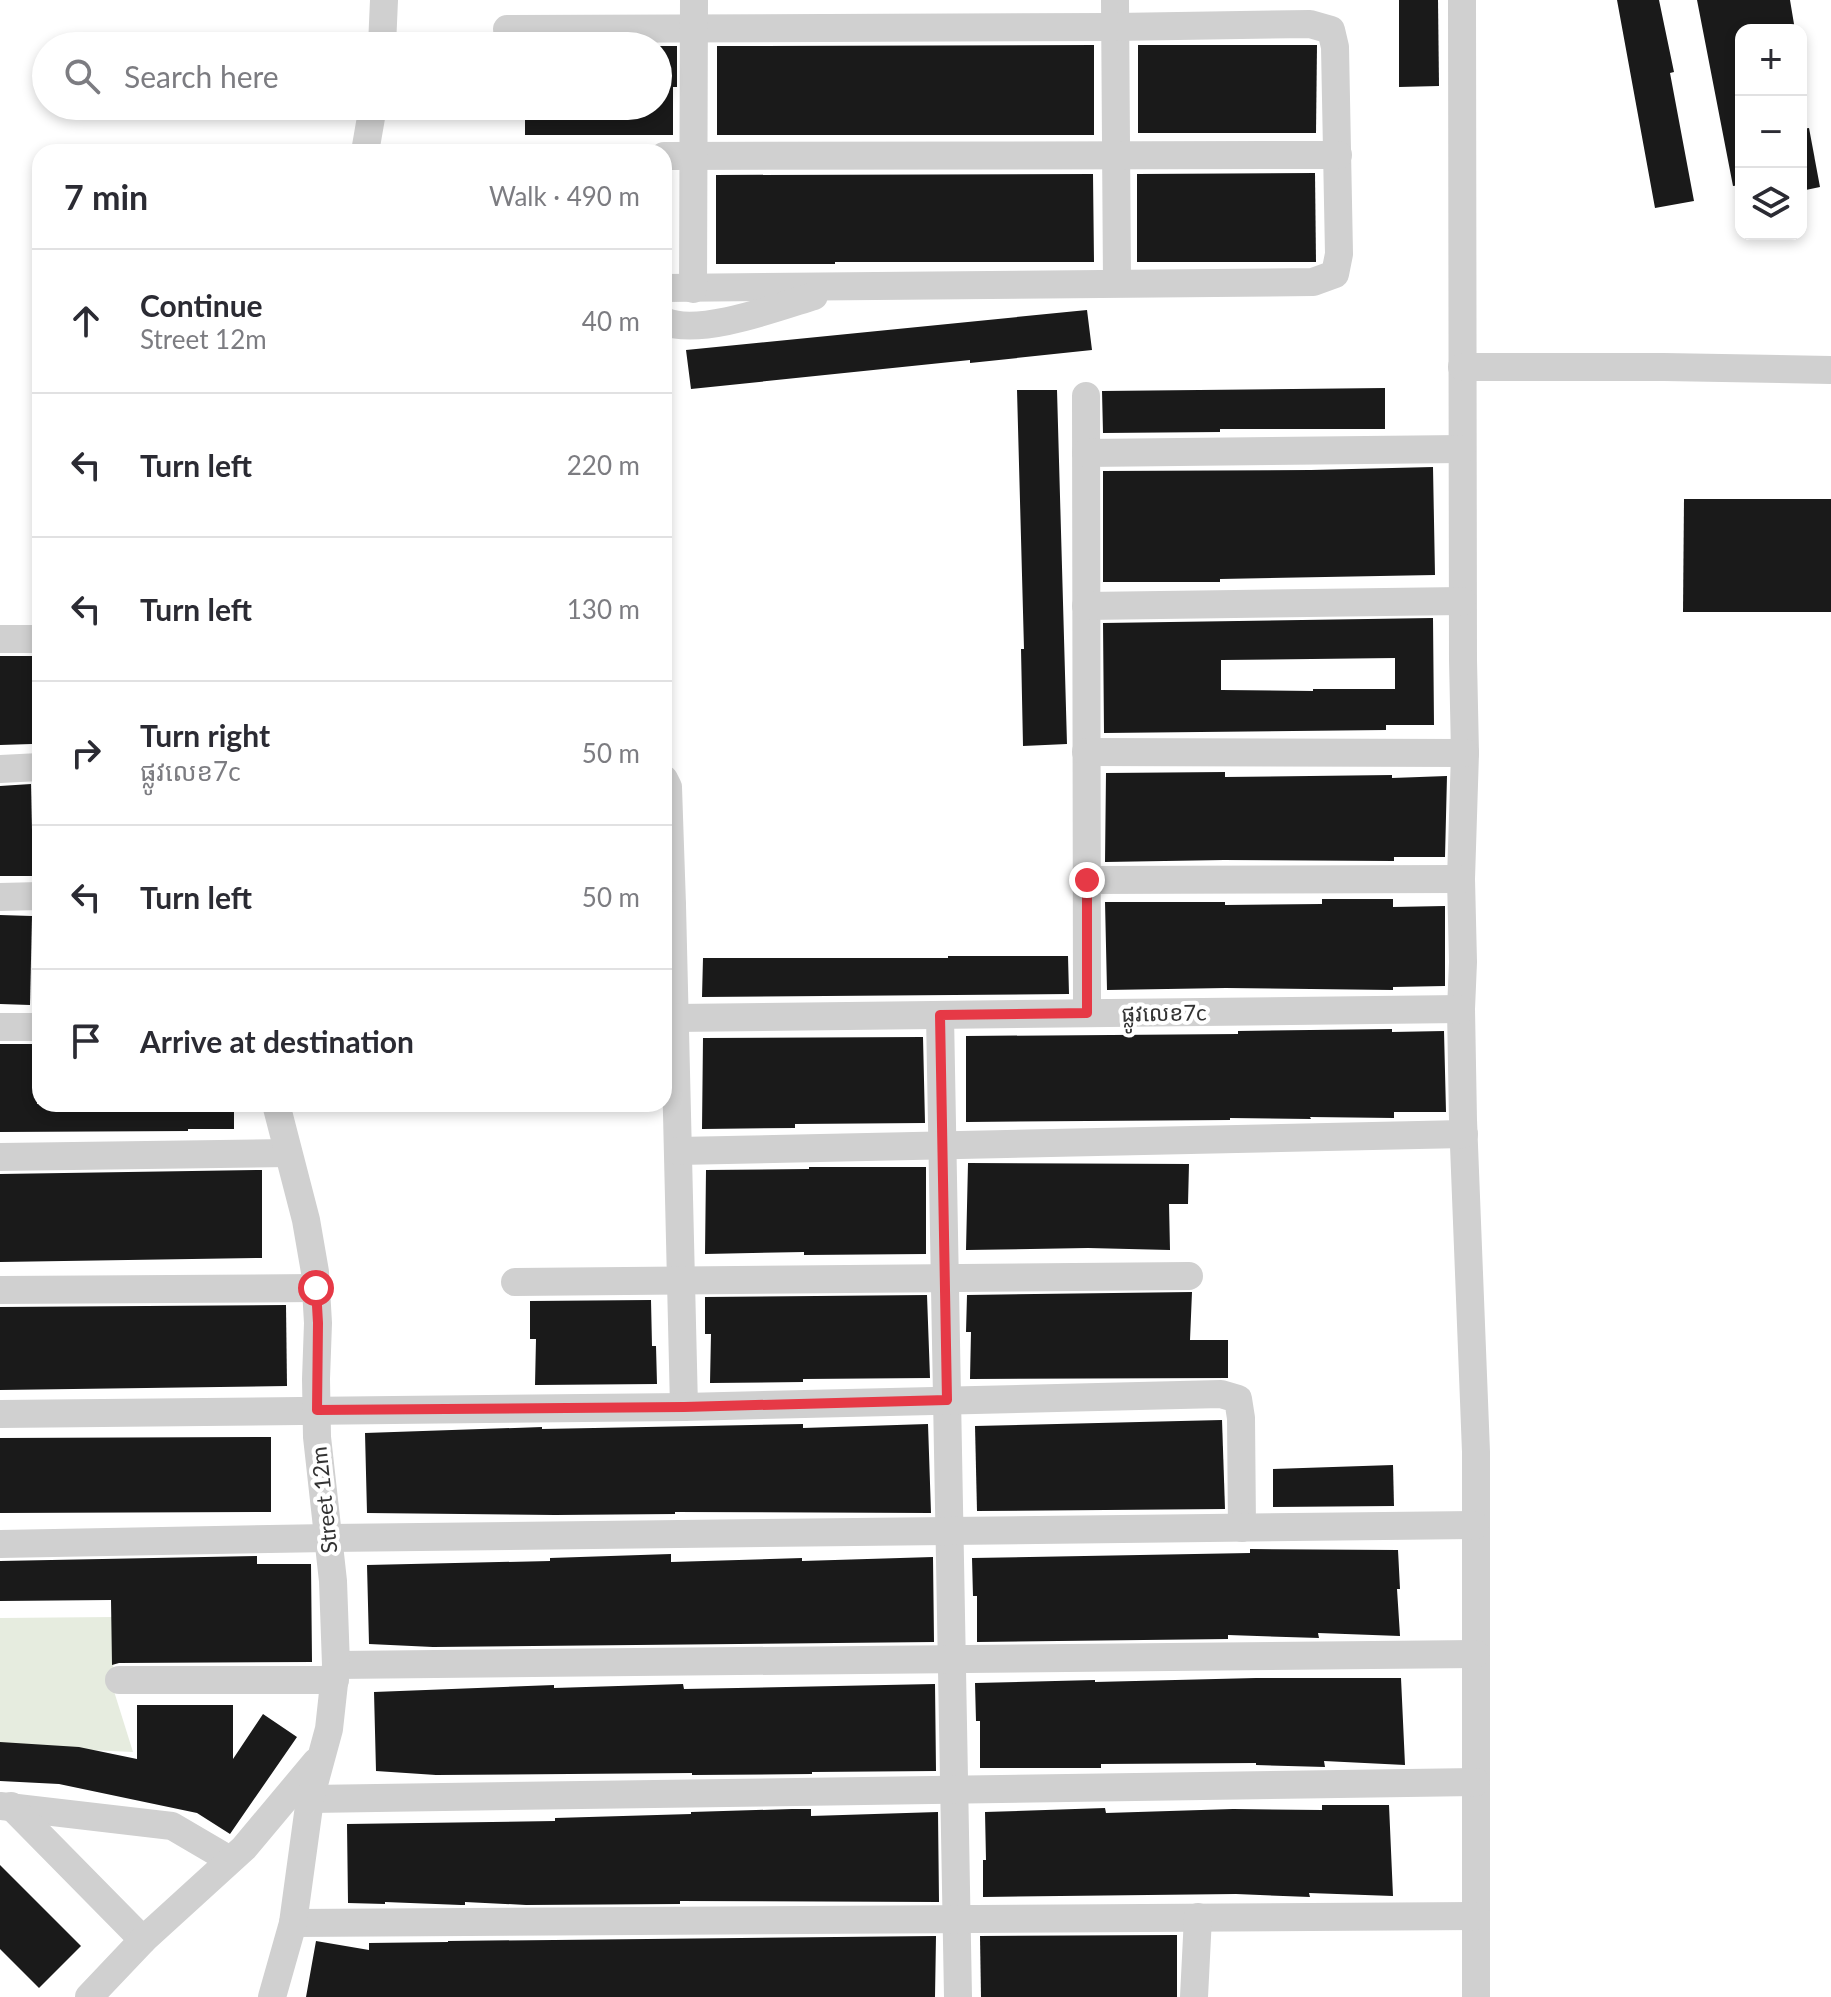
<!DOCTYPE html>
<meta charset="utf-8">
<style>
body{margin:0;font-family:Lato,"Noto Sans Khmer",sans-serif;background:#f7f7f7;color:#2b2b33}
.controls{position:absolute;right:24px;top:24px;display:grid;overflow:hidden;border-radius:16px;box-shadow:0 4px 12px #0003}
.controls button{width:72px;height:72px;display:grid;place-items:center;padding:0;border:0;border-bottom:2px solid #e1e1e2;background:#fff;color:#2b2b33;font:40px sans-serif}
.stop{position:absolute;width:24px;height:24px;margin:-18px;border:6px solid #e63946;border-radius:50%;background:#fff}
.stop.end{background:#e63946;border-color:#fff;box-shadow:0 2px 8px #0008}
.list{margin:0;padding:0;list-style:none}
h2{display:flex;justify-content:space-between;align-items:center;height:104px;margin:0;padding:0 32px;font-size:34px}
h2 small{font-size:26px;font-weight:400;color:#7c7c81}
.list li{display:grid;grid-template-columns:52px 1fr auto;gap:24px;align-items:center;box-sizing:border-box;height:144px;padding:0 32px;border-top:2px solid #e1e1e2}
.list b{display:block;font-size:30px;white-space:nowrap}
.list p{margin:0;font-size:26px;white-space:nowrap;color:#7c7c81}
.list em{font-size:26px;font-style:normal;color:#7c7c81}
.icon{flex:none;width:44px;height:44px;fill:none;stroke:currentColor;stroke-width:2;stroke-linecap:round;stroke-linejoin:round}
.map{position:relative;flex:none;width:1831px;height:1997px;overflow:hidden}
.search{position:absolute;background:#fff;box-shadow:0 4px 12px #0003;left:32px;top:32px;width:640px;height:88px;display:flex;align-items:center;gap:20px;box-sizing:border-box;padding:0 28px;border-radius:44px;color:#7c7c81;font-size:30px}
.panel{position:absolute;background:#fff;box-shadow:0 4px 12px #0003;left:32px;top:144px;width:640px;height:968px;border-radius:24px}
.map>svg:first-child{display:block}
</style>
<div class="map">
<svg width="1831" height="1997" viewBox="0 0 1831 1997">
<rect width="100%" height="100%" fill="#fff"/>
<polygon fill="#e6ecdf" points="114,1617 113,1688 133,1752 0,1746 0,1618"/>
<g fill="#1a1a1a" fill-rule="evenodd">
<polygon points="1399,0 1438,0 1439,86 1399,87"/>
<polygon points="1617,0 1659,0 1674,72 1670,73 1694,201 1655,208"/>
<polygon points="1697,0 1790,0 1795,30 1741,30 1741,185 1733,186"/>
<polygon points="1094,45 1094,135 717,135 717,46"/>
<polygon points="1138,45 1317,45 1316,133 1138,133"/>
<polygon points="658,46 677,46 677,87 673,87 673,135 525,135 525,106 658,106"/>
<polygon points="1809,128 1820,187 1801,191 1801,129"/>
<polygon points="1315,173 1316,262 1137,262 1137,174"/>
<polygon points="1093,174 1094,262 835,262 835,264 716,264 716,175"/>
<polygon points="1087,310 1092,350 970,363 970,360 691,389 686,350"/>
<polygon points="1385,388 1385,429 1220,429 1220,432 1103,433 1102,391"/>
<polygon points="1017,390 1057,390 1067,744 1023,746 1021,649 1024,649"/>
<polygon points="1433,467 1435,575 1220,579 1220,582 1103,582 1103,471 1311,470"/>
<polygon points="1684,499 1831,499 1831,612 1683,612"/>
<path d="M 1433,618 L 1434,725 L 1386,725 L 1386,730 L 1104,733 L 1103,623 ZM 1395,658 L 1395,689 L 1313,689 L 1313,691 L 1221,690 L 1221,660 Z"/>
<polygon points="0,656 40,656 40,699 32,699 32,744 0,745"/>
<polygon points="1225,772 1225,777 1392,775 1392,778 1447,776 1445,857 1394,857 1394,861 1224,860 1105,862 1106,773"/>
<polygon points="31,784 33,876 0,876 0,786"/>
<polygon points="1322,899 1393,899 1393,907 1445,906 1445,986 1393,987 1393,990 1226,988 1107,990 1105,902 1225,902 1225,905 1322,904"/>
<polygon points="0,915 32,916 30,1005 0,1004"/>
<polygon points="948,956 1068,956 1069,994 702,997 703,958 948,958"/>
<polygon points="1392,1029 1392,1032 1444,1031 1446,1112 1394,1112 1394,1118 1310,1117 1311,1119 1230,1118 1230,1120 966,1122 966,1036 1238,1034 1238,1031"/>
<polygon points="923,1037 925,1123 795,1124 795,1128 702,1129 703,1038"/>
<polygon points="0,1044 36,1044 37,1104 234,1104 234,1129 188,1129 188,1131 0,1132"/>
<polygon points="968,1163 1189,1164 1188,1204 1169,1204 1170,1250 1088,1248 966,1250"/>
<polygon points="809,1167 926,1167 926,1254 804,1255 804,1252 705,1254 706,1170 809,1169"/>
<polygon points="262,1170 262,1258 0,1262 0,1174"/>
<polygon points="1192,1292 1190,1340 1228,1340 1228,1378 970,1379 971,1332 966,1332 967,1295"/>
<polygon points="927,1295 930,1378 803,1379 803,1382 710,1383 711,1334 705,1334 705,1297"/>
<polygon points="651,1300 652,1346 656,1346 657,1384 535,1385 536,1339 530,1339 530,1301"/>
<polygon points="286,1305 287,1386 0,1390 0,1307"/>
<polygon points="1222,1420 1225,1509 977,1511 975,1426"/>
<polygon points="803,1424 803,1428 928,1424 931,1513 675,1512 675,1514 555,1515 367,1513 365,1433 542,1427 542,1429"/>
<polygon points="271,1437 271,1512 0,1513 0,1438"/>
<polygon points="1393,1465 1394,1506 1273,1507 1273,1469"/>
<polygon points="1250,1549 1398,1550 1400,1589 1397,1589 1400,1636 1318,1633 1319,1638 1228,1635 1228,1639 977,1642 977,1596 973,1596 972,1558 1250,1553"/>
<polygon points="671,1554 671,1562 802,1558 802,1561 933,1557 934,1642 433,1647 369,1644 367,1565 550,1561 550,1558"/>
<polygon points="257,1556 257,1564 311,1564 312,1662 119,1663 112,1665 111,1600 0,1601 0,1561"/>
<polygon points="1256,1678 1401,1678 1405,1765 1324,1761 1325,1767 1256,1765 1256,1763 1101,1764 1101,1768 980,1768 980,1721 976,1721 975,1683 1095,1680 1095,1682"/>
<polygon points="683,1684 684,1689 935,1684 936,1771 812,1772 812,1774 692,1775 692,1773 436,1775 376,1771 374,1692 554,1685 554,1688"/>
<polygon points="137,1705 233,1705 233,1759 263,1714 297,1737 230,1834 197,1813 59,1784 0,1781 0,1742 79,1747 137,1759"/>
<polygon points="1322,1805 1389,1805 1393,1896 1309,1893 1310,1897 1236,1894 983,1897 983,1860 986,1860 985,1812 1105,1808 1106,1813 1233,1809 1322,1810"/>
<polygon points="792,1809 811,1809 811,1816 938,1812 939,1902 680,1901 680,1904 526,1905 465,1902 465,1905 461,1905 385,1902 385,1904 348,1903 347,1824 555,1821 555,1818 691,1814 691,1812"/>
<polygon points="0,1865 81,1946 39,1988 0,1949"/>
<polygon points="1177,1935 1177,1997 981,1997 980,1936"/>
<polygon points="936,1936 935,1997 306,1997 316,1941 369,1950 369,1943 448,1942 448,1941"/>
</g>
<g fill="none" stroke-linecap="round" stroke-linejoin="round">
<g stroke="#d0d0d0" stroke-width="28">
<polyline points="1115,0 1117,283"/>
<polyline points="1462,0 1463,660 1465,753 1461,879 1463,962 1461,1009 1463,1120 1476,1452 1476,1997"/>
<polyline points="507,29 1115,27 1310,24 1331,30 1335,47 1339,254 1335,274 1313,282 664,288"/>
<polyline points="382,46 384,0"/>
<polyline points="365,152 373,106"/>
<polyline points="664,156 1338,155"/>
<polyline points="693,289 694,0"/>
<path d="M 664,321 C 698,337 778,307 814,296"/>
<polyline points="1462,367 1664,367 1831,370"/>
<polyline points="1086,396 1087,1013"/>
<polyline points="1086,453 1462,449"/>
<polyline points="1086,606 1462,601"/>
<polyline points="0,639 40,639"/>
<polyline points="1086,752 1465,753"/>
<polyline points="0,769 40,767"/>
<polyline points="664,779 668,787 672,905"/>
<polyline points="1087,880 1461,879"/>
<polyline points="0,897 40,896"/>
<polyline points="664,905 672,905 684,1407"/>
<polyline points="940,1015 958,1997"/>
<polyline points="675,1018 1461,1009"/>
<polyline points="0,1027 40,1027"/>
<polyline points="678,1151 1464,1134"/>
<polyline points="0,1157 288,1153"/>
<polyline points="515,1282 1189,1276"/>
<polyline points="0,1290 316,1288"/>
<polyline points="0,1414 684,1407 1221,1394 1238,1399 1241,1418 1242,1528"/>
<polyline points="0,1544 329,1538 1475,1525"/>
<polyline points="336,1665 1476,1654"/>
<polyline points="119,1680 335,1680"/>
<polyline points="310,1799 1476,1782"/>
<polyline points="0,1806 172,1826 230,1860"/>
<polyline points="11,1806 143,1940"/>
<polyline points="293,1923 1476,1916"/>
<polyline points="89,1997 143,1940 244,1848 316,1762"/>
<polyline points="272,1997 293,1923 310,1799 329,1729 336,1665 333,1581 317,1437 316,1379 318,1323 315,1272 306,1220 276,1104"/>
<polyline points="1194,1997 1198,1917"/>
</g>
</g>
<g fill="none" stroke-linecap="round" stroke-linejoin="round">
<polyline stroke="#e63946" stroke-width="10" points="316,1288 318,1323 317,1410 684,1407 947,1400 940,1015 1087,1013 1087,880"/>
</g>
<g text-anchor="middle" stroke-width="8" stroke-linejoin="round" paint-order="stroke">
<g font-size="22" fill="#333" stroke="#fff">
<text transform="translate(1164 1013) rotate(-1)" y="8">ផ្លូវលេខ7c</text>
<text transform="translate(324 1500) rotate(-96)" y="8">Street 12m</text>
</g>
</g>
</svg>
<div class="controls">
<button>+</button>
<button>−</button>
<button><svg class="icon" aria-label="layers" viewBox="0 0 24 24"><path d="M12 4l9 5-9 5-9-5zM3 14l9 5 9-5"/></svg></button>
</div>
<div class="stop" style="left:316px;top:1288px"></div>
<div class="stop end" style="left:1087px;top:880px"></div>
<div class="search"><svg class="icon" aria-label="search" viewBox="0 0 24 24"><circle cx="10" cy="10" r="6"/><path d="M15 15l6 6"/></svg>Search here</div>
<section class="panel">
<h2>7 min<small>Walk · 490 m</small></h2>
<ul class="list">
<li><svg class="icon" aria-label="ahead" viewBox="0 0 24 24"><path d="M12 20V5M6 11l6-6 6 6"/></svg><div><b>Continue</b><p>Street 12m</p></div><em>40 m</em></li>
<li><svg class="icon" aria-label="left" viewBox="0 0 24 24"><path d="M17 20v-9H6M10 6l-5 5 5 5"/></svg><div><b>Turn left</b></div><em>220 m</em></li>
<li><svg class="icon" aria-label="left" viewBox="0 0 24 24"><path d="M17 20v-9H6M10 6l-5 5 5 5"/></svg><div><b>Turn left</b></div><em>130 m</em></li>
<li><svg class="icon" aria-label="right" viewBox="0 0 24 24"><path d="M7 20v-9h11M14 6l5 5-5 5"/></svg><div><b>Turn right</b><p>ផ្លូវលេខ7c</p></div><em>50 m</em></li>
<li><svg class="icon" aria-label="left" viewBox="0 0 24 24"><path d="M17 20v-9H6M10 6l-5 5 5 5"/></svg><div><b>Turn left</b></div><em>50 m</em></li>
<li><svg class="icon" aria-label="arrive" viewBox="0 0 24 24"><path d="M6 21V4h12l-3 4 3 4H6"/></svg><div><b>Arrive at destination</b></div></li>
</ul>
</section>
</div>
